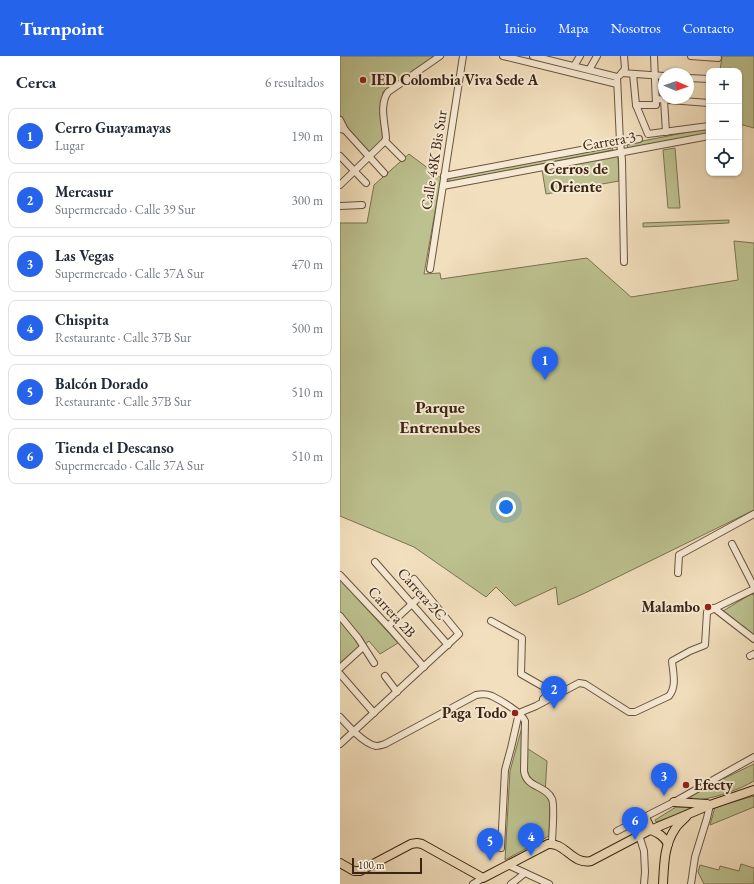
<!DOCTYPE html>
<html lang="es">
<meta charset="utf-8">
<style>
body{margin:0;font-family:"EB Garamond",serif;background:#f6f6f7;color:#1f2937}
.controls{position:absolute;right:12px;top:12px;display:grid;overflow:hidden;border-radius:8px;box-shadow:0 1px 3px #0004}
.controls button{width:36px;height:36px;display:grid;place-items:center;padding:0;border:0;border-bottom:1px solid #e0e1e3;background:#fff;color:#1f2937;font:20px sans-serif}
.compass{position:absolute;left:318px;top:12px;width:36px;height:36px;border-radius:50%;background:#fff;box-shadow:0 1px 3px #0004;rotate:92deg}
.scale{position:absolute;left:12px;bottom:10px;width:70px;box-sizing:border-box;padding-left:4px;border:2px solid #3a2413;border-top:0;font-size:11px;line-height:14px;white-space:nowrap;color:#3a2413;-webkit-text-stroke:3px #f7ead4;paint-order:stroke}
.you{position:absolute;left:166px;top:451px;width:14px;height:14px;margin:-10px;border:3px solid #fff;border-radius:50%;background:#1a73e8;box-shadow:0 0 0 6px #1a73e833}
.badge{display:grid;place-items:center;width:26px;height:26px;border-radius:50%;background:#2563eb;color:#fff;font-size:13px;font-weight:700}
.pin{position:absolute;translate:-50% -33px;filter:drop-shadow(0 1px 2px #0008)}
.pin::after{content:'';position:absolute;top:21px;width:14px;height:12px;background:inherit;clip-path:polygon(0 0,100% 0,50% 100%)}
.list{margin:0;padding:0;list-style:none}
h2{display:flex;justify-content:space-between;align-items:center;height:52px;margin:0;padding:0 16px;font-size:17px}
h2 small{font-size:13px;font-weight:400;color:#747a83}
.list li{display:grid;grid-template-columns:26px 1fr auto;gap:12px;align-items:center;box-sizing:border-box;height:56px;margin:0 8px 8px;padding:0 8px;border:1px solid #e0e1e3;border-radius:8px}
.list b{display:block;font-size:15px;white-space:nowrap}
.list p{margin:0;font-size:13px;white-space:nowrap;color:#747a83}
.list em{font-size:13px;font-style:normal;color:#747a83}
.icon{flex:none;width:22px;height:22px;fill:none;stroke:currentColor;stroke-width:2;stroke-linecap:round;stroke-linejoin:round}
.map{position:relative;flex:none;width:414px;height:828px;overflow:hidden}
header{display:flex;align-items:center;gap:24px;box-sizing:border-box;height:56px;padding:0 20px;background:#2563eb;color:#fff}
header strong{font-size:19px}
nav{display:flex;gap:22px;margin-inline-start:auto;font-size:14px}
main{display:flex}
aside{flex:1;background:#fff}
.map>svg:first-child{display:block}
</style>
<header>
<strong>Turnpoint</strong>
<nav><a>Inicio</a><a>Mapa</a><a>Nosotros</a><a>Contacto</a></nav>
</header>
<main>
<aside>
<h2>Cerca<small>6 resultados</small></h2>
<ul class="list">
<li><span class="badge">1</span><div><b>Cerro Guayamayas</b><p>Lugar</p></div><em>190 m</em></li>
<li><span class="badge">2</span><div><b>Mercasur</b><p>Supermercado · Calle 39 Sur</p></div><em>300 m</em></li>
<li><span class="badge">3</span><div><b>Las Vegas</b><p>Supermercado · Calle 37A Sur</p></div><em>470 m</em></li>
<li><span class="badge">4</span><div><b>Chispita</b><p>Restaurante · Calle 37B Sur</p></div><em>500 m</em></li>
<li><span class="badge">5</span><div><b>Balcón Dorado</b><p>Restaurante · Calle 37B Sur</p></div><em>510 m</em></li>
<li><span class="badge">6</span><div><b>Tienda el Descanso</b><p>Supermercado · Calle 37A Sur</p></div><em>510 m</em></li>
</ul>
</aside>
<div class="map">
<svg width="414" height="828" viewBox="0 0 414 828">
<rect width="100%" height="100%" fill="#f2dfbd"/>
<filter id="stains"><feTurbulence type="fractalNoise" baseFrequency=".005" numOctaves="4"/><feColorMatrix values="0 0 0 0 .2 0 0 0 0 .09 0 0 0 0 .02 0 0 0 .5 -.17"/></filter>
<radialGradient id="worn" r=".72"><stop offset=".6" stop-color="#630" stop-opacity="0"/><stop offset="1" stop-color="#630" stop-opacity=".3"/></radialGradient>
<g fill="#bcc18f" stroke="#7b7251">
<polygon points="0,0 95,0 43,36 42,49 44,80 42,85 29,96 8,72 0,71"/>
<polygon points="382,0 414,0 414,72 399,68 399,15 380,15"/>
<polygon points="369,72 369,77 288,92 287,88"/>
<polygon points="272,90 273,94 109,126 109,121"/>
<polygon points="335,92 340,152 328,152 323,94"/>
<polygon points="69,98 101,122 84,218 100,217 101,223 247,202 291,241 398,224 394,185 414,187 414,454 245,537 218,549 216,531 175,550 156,531 146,541 74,491 0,460 0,167 27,167 34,129"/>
<polygon points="278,100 279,125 206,138 202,114"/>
<polygon points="389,164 389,167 303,171 303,167"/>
<polygon points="0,524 58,587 40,598 29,585 0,608"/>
<polygon points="411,538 414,539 414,579 402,569 401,570 398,567 383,555"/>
<polygon points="182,671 182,689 207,705 205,738 210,743 209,780 165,804 170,715"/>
<path d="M 414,708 L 414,725 C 399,734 368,745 351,744 L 351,741 L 360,734 Z"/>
<polygon points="414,740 414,751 370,769 375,751"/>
<polygon points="336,751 350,751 350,752 335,759 316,766 315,764"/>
<polygon points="401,808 414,812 414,828 364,828 358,816 360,809 379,814 380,810 399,815"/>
</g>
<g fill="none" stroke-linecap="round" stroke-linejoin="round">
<g stroke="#68533e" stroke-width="8">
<g id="minor">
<polyline points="163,0 277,28"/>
<polyline points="193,0 277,21"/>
<polyline points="351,0 378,2"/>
<polyline points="234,10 240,0"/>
<polyline points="249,14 257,0"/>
<polyline points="282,17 324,20"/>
<polyline points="293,18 296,49 308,78 369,70"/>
<polyline points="280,19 285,13 284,0"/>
<polyline points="277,21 280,86 282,104 284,206"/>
<polyline points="348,22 369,23"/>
<polyline points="316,43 369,47"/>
<polyline points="324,44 326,76"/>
<polyline points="296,49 316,49 314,0"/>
<polyline points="0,64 5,74"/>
<polyline points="0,73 5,74 44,117"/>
<polyline points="45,85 62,102"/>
<polyline points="0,100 26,127"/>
<polyline points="104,120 299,83"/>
<path d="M 0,129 L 45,85 L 46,82 C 45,67 39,49 48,36 L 100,0"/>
<polyline points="103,130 273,98 369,80"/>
<polyline points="0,150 22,149"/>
<polyline points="90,213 123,0"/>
<polyline points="392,488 414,531"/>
<polyline points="35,506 108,589"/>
<polyline points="338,517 339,499 414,458"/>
<polyline points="0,519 48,570 84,611"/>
<polyline points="374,552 414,583"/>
<polyline points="0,560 18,582 34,607"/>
<polyline points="151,565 182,582 181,618 209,634 209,637 203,643"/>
<polyline points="48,570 85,536"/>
<polyline points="410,600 414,598"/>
<polyline points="0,612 23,591"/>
<polyline points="0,618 34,657"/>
<polyline points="45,620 57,636"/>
<path d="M 179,657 L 196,650 L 239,627 L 245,628 L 289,656 L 295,656 L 329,640 C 337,630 333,617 332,605 L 350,595 L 365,589 L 367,556 L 414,533"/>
<path d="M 0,661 C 8,670 24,688 36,690 C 39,690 42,689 45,688 L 136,639 C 141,638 147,638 152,640 C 160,644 181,656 185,665 L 184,715 C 186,732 206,729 212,743 C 215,750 212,778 212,787"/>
<polyline points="0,688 119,578 74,523"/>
<polyline points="277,775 334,746 414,701"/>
<polyline points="299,779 304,795 305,816 304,828"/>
<polyline points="161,792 165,714 171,692 179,657"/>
<polyline points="168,809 209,828"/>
<polyline points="133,828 143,822"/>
<polyline points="171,828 175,825 185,817"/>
<polyline points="351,828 355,801 367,762 370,749"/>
</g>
</g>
<g stroke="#3a2413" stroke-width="10">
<g id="major">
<polyline points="334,746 367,748"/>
<path d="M 305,761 L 311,774 C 318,777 324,780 328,788"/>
<path d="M 0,807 L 14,815 L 20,815 L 71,788 L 77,787 L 82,788 L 143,822 L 208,788 C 225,786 232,809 251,805 L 308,775 L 370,749 L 414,734"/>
<path d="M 323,828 C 324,809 324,789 335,773 C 338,768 342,765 346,761"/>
</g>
</g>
<use href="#minor" stroke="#f7ead4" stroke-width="6"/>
<use href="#major" stroke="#f2dfbd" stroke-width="8"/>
</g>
<g fill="#8f2418" stroke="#f7ead4" stroke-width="1.5">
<circle cx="23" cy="24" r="4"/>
<circle cx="368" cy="551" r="4"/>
<circle cx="175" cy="657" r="4"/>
<circle cx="346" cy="729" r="4"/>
</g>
<g text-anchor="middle" stroke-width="4" stroke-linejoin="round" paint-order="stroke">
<g font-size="15" font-weight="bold" fill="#3a2413" stroke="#f7ead4" text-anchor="start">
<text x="31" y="29">IED Colombia Viva Sede A</text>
<text x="360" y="556" text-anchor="end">Malambo</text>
<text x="167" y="662" text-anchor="end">Paga Todo</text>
<text x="354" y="734">Efecty</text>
</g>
<g font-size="15" fill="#3a2413" stroke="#f7ead4">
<text transform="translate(269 85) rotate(-10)" y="5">Carrera 3</text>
<text transform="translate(94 104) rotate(-81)" y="5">Calle 48K Bis Sur</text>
<text transform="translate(82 538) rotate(48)" y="5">Carrera 2C</text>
<text transform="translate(52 556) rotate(48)" y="5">Carrera 2B</text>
</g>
<g font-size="16" font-weight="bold" fill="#3a2413" stroke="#f7ead4">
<text x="236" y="118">Cerros de<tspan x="236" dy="18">Oriente</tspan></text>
</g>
<g font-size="17" font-weight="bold" fill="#3a2413" stroke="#f7ead4">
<text x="100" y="357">Parque<tspan x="100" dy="20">Entrenubes</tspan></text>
</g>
</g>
<rect width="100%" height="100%" filter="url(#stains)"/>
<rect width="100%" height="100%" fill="url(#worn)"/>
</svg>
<div class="controls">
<button>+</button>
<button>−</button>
<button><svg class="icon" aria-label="locate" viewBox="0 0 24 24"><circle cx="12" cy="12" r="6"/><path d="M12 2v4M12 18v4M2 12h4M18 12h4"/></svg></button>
</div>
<svg class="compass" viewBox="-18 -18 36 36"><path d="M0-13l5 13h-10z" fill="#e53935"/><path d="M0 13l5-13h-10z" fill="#747a83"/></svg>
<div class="scale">100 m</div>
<div class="you"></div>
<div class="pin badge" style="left:205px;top:324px">1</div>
<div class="pin badge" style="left:214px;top:653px">2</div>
<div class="pin badge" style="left:324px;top:740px">3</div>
<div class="pin badge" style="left:191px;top:800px">4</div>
<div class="pin badge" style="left:150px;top:805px">5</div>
<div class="pin badge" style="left:295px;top:784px">6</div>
</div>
</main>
